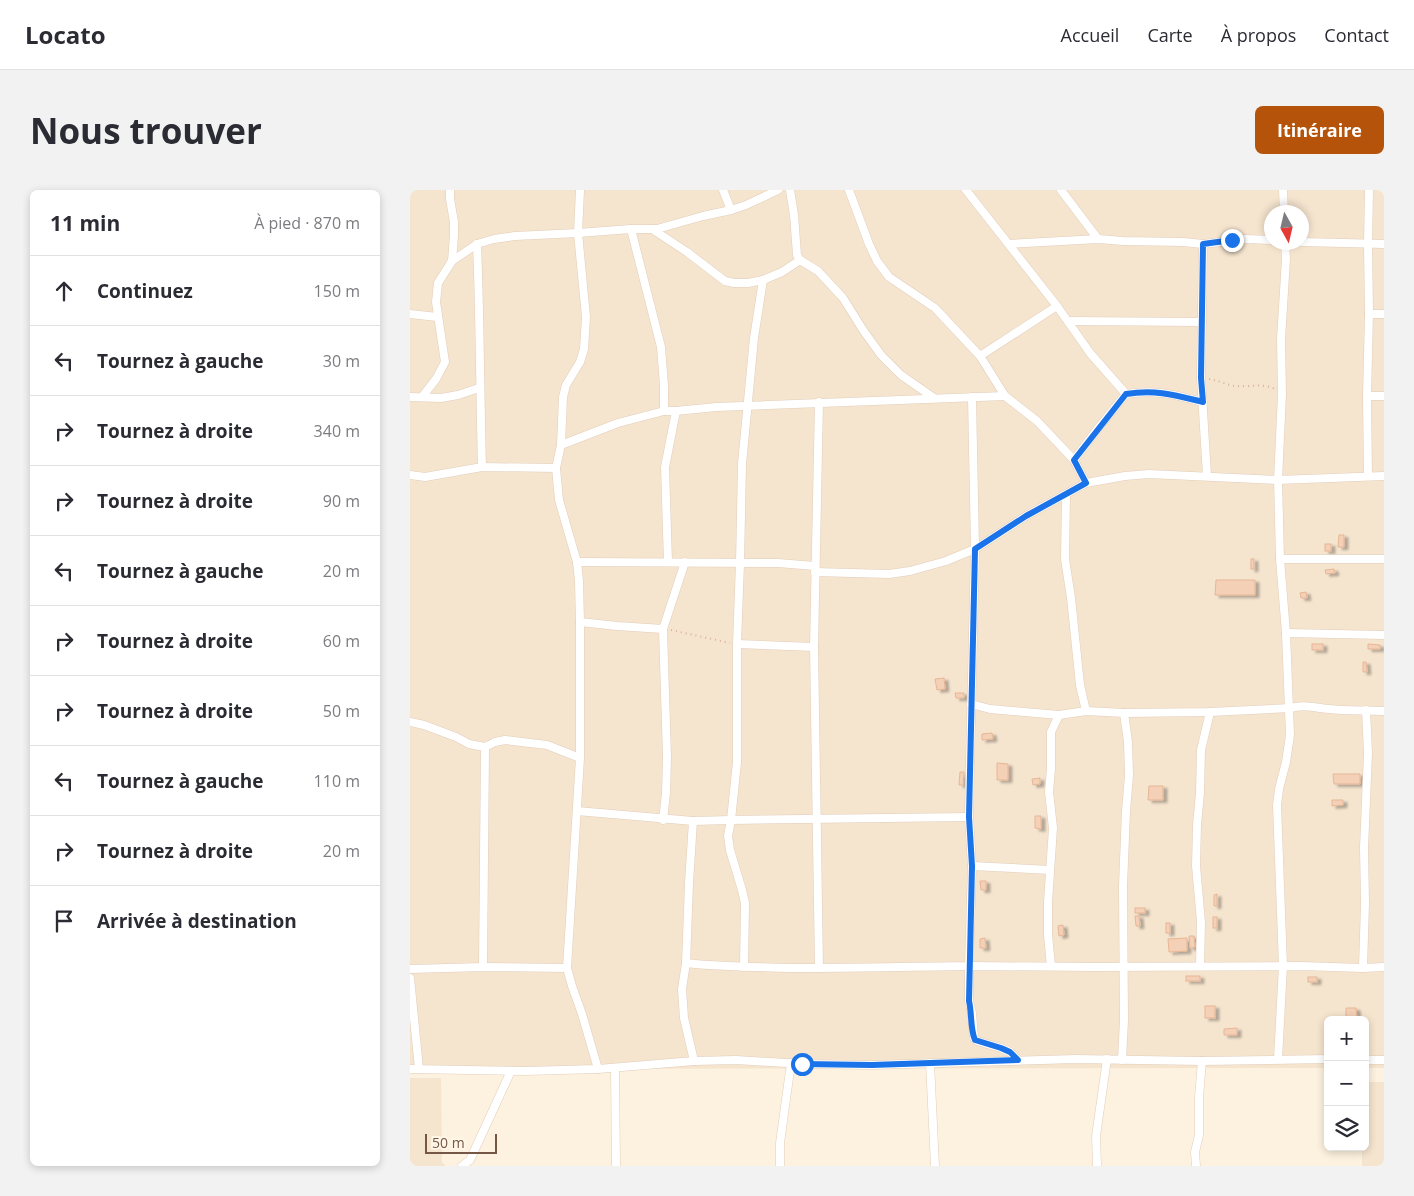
<!DOCTYPE html>
<html lang="fr">
<meta charset="utf-8">
<style>
body{margin:0;font-family:"Open Sans",sans-serif;background:#f2f2f3;color:#2b2b33}
.controls{position:absolute;right:15px;bottom:15px;display:grid;overflow:hidden;border-radius:8px;box-shadow:0 2px 8px #0003}
.controls button{width:45px;height:45px;display:grid;place-items:center;padding:0;border:0;border-bottom:1px solid #e1e1e2;background:#fff;color:#2b2b33;font:25px sans-serif}
.compass{position:absolute;left:854px;top:15px;width:45px;height:45px;border-radius:50%;background:#fff;box-shadow:0 2px 8px #0003;rotate:172deg}
.scale{position:absolute;left:15px;bottom:12px;width:72px;box-sizing:border-box;padding-left:5px;border:2px solid #755746;border-top:0;font-size:14px;line-height:18px;white-space:nowrap;color:#755746;-webkit-text-stroke:4px #fff6e7;paint-order:stroke}
.stop{position:absolute;width:15px;height:15px;margin:-11px;border:4px solid #1a73e8;border-radius:50%;background:#fff}
.stop.end{background:#1a73e8;border-color:#fff;box-shadow:0 1px 5px #0008}
.list{margin:0;padding:0;list-style:none}
h2{display:flex;justify-content:space-between;align-items:center;height:65px;margin:0;padding:0 20px;font-size:21px}
h2 small{font-size:16px;font-weight:400;color:#7c7c81}
.list li{display:grid;grid-template-columns:32px 1fr auto;gap:15px;align-items:center;box-sizing:border-box;height:70px;padding:0 20px;border-top:1px solid #e1e1e2}
.list b{display:block;font-size:19px;white-space:nowrap}
.list em{font-size:16px;font-style:normal;color:#7c7c81}
.icon{flex:none;width:28px;height:28px;fill:none;stroke:currentColor;stroke-width:2;stroke-linecap:round;stroke-linejoin:round}
.map{position:relative;flex:none;width:974px;height:976px;overflow:hidden;border-radius:8px}
header{display:flex;align-items:center;gap:30px;box-sizing:border-box;height:70px;padding:0 25px;background:#fff;border-bottom:1px solid #e1e1e2}
header strong{font-size:24px}
nav{display:flex;gap:28px;margin-inline-start:auto;font-size:18px}
.intro{display:flex;align-items:center;justify-content:space-between;box-sizing:border-box;height:120px;padding:0 30px}
h1{margin:0;font-size:35px}
.button{padding:12px 22px;border-radius:8px;background:#b45309;color:#fff;font-size:18px;font-weight:700}
main{display:flex;gap:30px;padding:0 30px}
aside{flex:1;background:#fff;border-radius:8px;box-shadow:0 2px 8px #0003}
.map>svg:first-child{display:block}
</style>
<header>
<strong>Locato</strong>
<nav><a>Accueil</a><a>Carte</a><a>À propos</a><a>Contact</a></nav>
</header>
<div class="intro"><h1>Nous trouver</h1><a class="button">Itinéraire</a></div>
<main>
<aside>
<h2>11 min<small>À pied · 870 m</small></h2>
<ul class="list">
<li><svg class="icon" aria-label="ahead" viewBox="0 0 24 24"><path d="M12 20V5M6 11l6-6 6 6"/></svg><div><b>Continuez</b></div><em>150 m</em></li>
<li><svg class="icon" aria-label="left" viewBox="0 0 24 24"><path d="M17 20v-9H6M10 6l-5 5 5 5"/></svg><div><b>Tournez à gauche</b></div><em>30 m</em></li>
<li><svg class="icon" aria-label="right" viewBox="0 0 24 24"><path d="M7 20v-9h11M14 6l5 5-5 5"/></svg><div><b>Tournez à droite</b></div><em>340 m</em></li>
<li><svg class="icon" aria-label="right" viewBox="0 0 24 24"><path d="M7 20v-9h11M14 6l5 5-5 5"/></svg><div><b>Tournez à droite</b></div><em>90 m</em></li>
<li><svg class="icon" aria-label="left" viewBox="0 0 24 24"><path d="M17 20v-9H6M10 6l-5 5 5 5"/></svg><div><b>Tournez à gauche</b></div><em>20 m</em></li>
<li><svg class="icon" aria-label="right" viewBox="0 0 24 24"><path d="M7 20v-9h11M14 6l5 5-5 5"/></svg><div><b>Tournez à droite</b></div><em>60 m</em></li>
<li><svg class="icon" aria-label="right" viewBox="0 0 24 24"><path d="M7 20v-9h11M14 6l5 5-5 5"/></svg><div><b>Tournez à droite</b></div><em>50 m</em></li>
<li><svg class="icon" aria-label="left" viewBox="0 0 24 24"><path d="M17 20v-9H6M10 6l-5 5 5 5"/></svg><div><b>Tournez à gauche</b></div><em>110 m</em></li>
<li><svg class="icon" aria-label="right" viewBox="0 0 24 24"><path d="M7 20v-9h11M14 6l5 5-5 5"/></svg><div><b>Tournez à droite</b></div><em>20 m</em></li>
<li><svg class="icon" aria-label="arrive" viewBox="0 0 24 24"><path d="M6 21V4h12l-3 4 3 4H6"/></svg><div><b>Arrivée à destination</b></div></li>
</ul>
</aside>
<div class="map">
<svg width="974" height="976" viewBox="0 0 974 976">
<defs>
<filter id="shadow"><feDropShadow dx="4" dy="2.5" stdDeviation="1" flood-color="#0004"/></filter>
</defs>
<rect width="100%" height="100%" fill="#fdf2df"/>
<g fill="#f5e4ce" fill-rule="evenodd">
<path d="M 0,0 L 974,0 L 974,878 L 955,878 L 955,830 L 918,830 L 918,878 L 0,879 ZM 862,22 L 892,22 L 892,52 L 862,52 Z"/>
<polygon points="0,888 31,888 32,972 36,976 0,976"/>
<polygon points="955,892 974,892 974,976 952,976 952,957 955,957"/>
</g>
<g fill="#f4d0b6" stroke="#e7b695" filter="url(#shadow)">
<polygon points="929,345 934,345 934,357 928,357"/>
<rect x="915" y="354" width="6" height="7"/>
<rect x="841" y="369" width="3" height="10"/>
<polygon points="924,379 925,383 916,384 915,380"/>
<polygon points="806,390 845,390 845,405 805,405"/>
<polygon points="896,402 897,408 891,408 890,403"/>
<rect x="902" y="454" width="11" height="6"/>
<polygon points="958,454 970,455 970,459 958,459"/>
<polygon points="953,472 956,472 957,482 953,482"/>
<polygon points="534,488 535,499 527,500 525,489"/>
<polygon points="545,503 554,503 554,508 546,508"/>
<polygon points="582,543 583,549 572,550 572,544"/>
<polygon points="587,573 598,574 598,590 587,590"/>
<polygon points="550,582 554,582 553,595 549,595"/>
<polygon points="923,584 950,584 950,594 924,594"/>
<polygon points="630,588 630,594 623,595 622,589"/>
<polygon points="739,596 753,596 753,610 738,610"/>
<polygon points="922,610 933,610 933,615 922,616"/>
<polygon points="625,626 631,626 631,639 625,638"/>
<polygon points="570,691 576,691 576,700 571,700"/>
<polygon points="807,704 807,716 804,716 804,705"/>
<rect x="725" y="718" width="10" height="5"/>
<polygon points="725,726 729,726 730,736 726,736"/>
<rect x="803" y="727" width="4" height="11"/>
<rect x="756" y="733" width="4" height="10"/>
<polygon points="653,735 654,745 649,746 648,736"/>
<polygon points="779,746 784,746 785,757 780,758"/>
<polygon points="575,748 576,758 570,758 570,749"/>
<polygon points="777,748 777,761 759,762 758,749"/>
<rect x="776" y="786" width="14" height="5"/>
<rect x="898" y="787" width="9" height="5"/>
<rect x="795" y="816" width="10" height="12"/>
<polygon points="936,818 946,818 947,830 936,830"/>
<polygon points="827,838 827,845 814,845 814,839"/>
</g>
<g fill="none" stroke-linecap="round" stroke-linejoin="round">
<g stroke="#e2cebb" stroke-width="9">
<g id="street">
<polyline points="170,0 168,43 176,127 174,159 170,172 156,195 153,207 151,255 146,278 149,310 167,372 169,391 170,432 170,568 157,778 162,796 172,824 188,879"/>
<polyline points="313,0 321,20"/>
<polyline points="380,0 384,25 387,65 390,70 408,81 433,108 453,140 471,165 491,185 524,208"/>
<polyline points="439,0 459,54 467,71 479,87 525,118 570,166 595,206 627,231 664,270 676,293"/>
<polyline points="556,0 647,116 680,163 716,204"/>
<polyline points="651,0 688,49"/>
<polyline points="873,0 874,22"/>
<polyline points="221,39 251,157 254,196 254,221"/>
<polyline points="242,39 277,62 315,91 324,93 338,93 353,90 372,82 390,70"/>
<polyline points="892,52 974,54"/>
<path d="M 67,54 C 70,128 70,203 72,277"/>
<polyline points="599,54 688,49 713,51 773,52 793,54 836,49 862,50"/>
<polyline points="793,54 791,188 797,286"/>
<polyline points="42,71 67,54 84,49 105,46 168,43 221,39 247,39 293,26 321,20 336,15 368,0"/>
<polyline points="0,124 27,127"/>
<polyline points="959,124 974,124"/>
<polyline points="658,131 792,132"/>
<polyline points="570,166 647,116"/>
<polyline points="957,206 974,206"/>
<polyline points="0,207 31,208 48,205 69,198"/>
<polyline points="12,207 26,189 35,172 26,112 28,93 42,71 44,46 44,32 40,9 40,0"/>
<polyline points="409,212 404,457 409,778"/>
<polyline points="151,255 208,233 254,221 266,221 306,217 595,206"/>
<path d="M 664,270 L 689,237 L 716,204 C 745,199 765,205 793,212"/>
<polyline points="0,285 15,287 72,277 146,278"/>
<polyline points="958,286 957,206 959,124 958,54 959,0"/>
<polyline points="656,305 655,369 661,408 670,495 676,521"/>
<polyline points="870,369 974,369"/>
<polyline points="167,372 368,373 405,376"/>
<polyline points="258,372 255,277 266,221"/>
<polyline points="405,382 479,384 500,381 536,371 565,359 616,326 676,293 715,286 739,284 868,290 974,286"/>
<polyline points="170,432 207,436 253,439"/>
<polyline points="876,443 974,445"/>
<polyline points="327,454 404,457"/>
<path d="M 561,514 L 580,519 L 649,525 L 676,521 L 714,523 L 800,522 L 880,518 C 896,514 904,518 919,519 C 935,521 957,520 974,521"/>
<polyline points="956,520 958,563 954,658 955,713 953,778 974,777"/>
<polyline points="0,532 14,535 46,547 59,554 75,557 85,552 95,550 137,555 170,568"/>
<polyline points="167,621 283,631 321,630 559,627"/>
<polyline points="253,630 256,603 257,567 253,439 275,372"/>
<polyline points="283,631 279,693 276,773 272,799 274,828 284,871"/>
<polyline points="562,676 640,680"/>
<path d="M 276,773 C 311,777 347,777 383,778 C 442,778 500,777 559,776 L 562,676 L 559,627 L 560,573 L 565,359 L 562,207"/>
<polyline points="641,776 638,745 638,712 643,638 639,602 641,578 641,542 649,525"/>
<polyline points="790,776 791,732 786,676 787,635 790,603 791,560 800,522"/>
<polyline points="73,777 75,557"/>
<polyline points="334,777 335,713 332,700 320,660 318,646 321,630 327,572 327,454 330,373 332,274 344,148 353,90"/>
<polyline points="0,779 73,777 157,778"/>
<polyline points="0,788 9,879"/>
<polyline points="868,869 873,776 867,615 869,599 876,572 880,545 876,443 870,369 868,290 872,204 871,149 876,69 875,52"/>
<polyline points="608,870 600,862 591,858 567,851 564,848 562,823 559,811 559,776 686,777 891,776 953,778"/>
<polyline points="712,870 714,830 713,696 716,621 719,585 718,552 714,523"/>
<polyline points="955,870 974,870"/>
<polyline points="520,873 525,976"/>
<polyline points="205,878 206,976"/>
<polyline points="0,879 115,881 188,879 284,871 326,870 392,874 462,875 666,869 792,871 918,869"/>
<polyline points="52,976 60,970 101,881"/>
<polyline points="370,976 370,953 381,873"/>
<polyline points="687,976 686,946 697,869"/>
<polyline points="786,976 785,962 789,945 789,907 792,871"/>
</g>
</g>
<g stroke="#d8b399" stroke-width="2" stroke-dasharray="1 4" stroke-linecap="butt">
<path d="M 799,189 C 808,190 816,195 825,196 C 839,197 853,193 865,199"/>
<polyline points="261,440 320,453"/>
</g>
<use href="#street" stroke="#fff" stroke-width="8"/>
</g>
<g fill="none" stroke-linecap="round" stroke-linejoin="round">
<path stroke="#1a73e8" stroke-width="6" d="M 392,874 L 462,875 L 608,870 L 600,862 L 591,858 L 565,850 C 560,839 562,823 559,811 L 562,676 L 559,627 L 565,359 L 616,326 L 676,293 L 664,270 L 716,204 C 745,199 765,205 793,212 L 791,188 L 793,54 L 822,50"/>
</g>
</svg>
<div class="controls">
<button>+</button>
<button>−</button>
<button><svg class="icon" aria-label="layers" viewBox="0 0 24 24"><path d="M12 4l9 5-9 5-9-5zM3 14l9 5 9-5"/></svg></button>
</div>
<svg class="compass" viewBox="-18 -18 36 36"><path d="M0-13l5 13h-10z" fill="#e53935"/><path d="M0 13l5-13h-10z" fill="#7c7c81"/></svg>
<div class="scale">50 m</div>
<div class="stop" style="left:392px;top:874px"></div>
<div class="stop end" style="left:822px;top:50px"></div>
</div>
</main>
